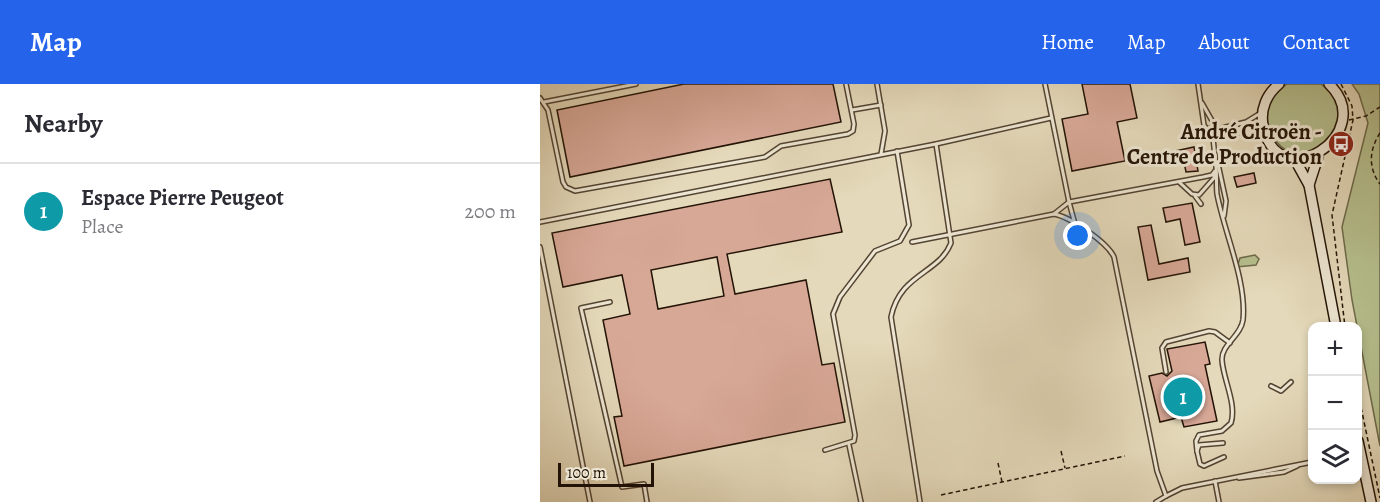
<!DOCTYPE html>
<meta charset="utf-8">
<style>
body{margin:0;font-family:Alegreya,serif;background:#f7f7f7;color:#2b2b33}
.controls{position:absolute;right:18px;bottom:18px;display:grid;overflow:hidden;border-radius:12px;box-shadow:0 3px 9px #0003}
.controls button{width:54px;height:54px;display:grid;place-items:center;padding:0;border:0;border-bottom:2px solid #e1e1e2;background:#fff;color:#2b2b33;font:30px sans-serif}
.scale{position:absolute;left:18px;bottom:15px;width:96px;box-sizing:border-box;padding-left:6px;border:3px solid #231306;border-top:0;font-size:16px;line-height:21px;white-space:nowrap;color:#231306;-webkit-text-stroke:4px #ede6d2;paint-order:stroke}
.you{position:absolute;left:538px;top:152px;width:21px;height:21px;margin:-15px;border:4px solid #fff;border-radius:50%;background:#1a73e8;box-shadow:0 0 0 9px #1a73e833}
.badge{display:grid;place-items:center;width:39px;height:39px;border-radius:50%;background:#2563eb;color:#fff;font-size:20px;font-weight:700}
.pin{position:absolute;translate:-50% -50%;border:3px solid #fff;box-shadow:0 2px 6px #0006}
.list{margin:0;padding:0;list-style:none}
h2{display:flex;justify-content:space-between;align-items:center;height:78px;margin:0;padding:0 24px;font-size:26px}
h2 small{font-size:20px;font-weight:400;color:#7c7c81}
.list li{display:grid;grid-template-columns:39px 1fr auto;gap:18px;align-items:center;box-sizing:border-box;height:96px;padding:0 24px;border-top:2px solid #e1e1e2}
.list b{display:block;font-size:22px;white-space:nowrap}
.list p{margin:0;font-size:20px;white-space:nowrap;color:#7c7c81}
.list em{font-size:20px;font-style:normal;color:#7c7c81}
.icon{flex:none;width:33px;height:33px;fill:none;stroke:currentColor;stroke-width:2;stroke-linecap:round;stroke-linejoin:round}
.map{position:relative;flex:none;width:840px;height:418px;overflow:hidden}
header{display:flex;align-items:center;gap:36px;box-sizing:border-box;height:84px;padding:0 30px;background:#2563eb;color:#fff}
header strong{font-size:28px}
nav{display:flex;gap:33px;margin-inline-start:auto;font-size:21px}
main{display:flex}
aside{flex:1;background:#fff}
.map>svg:first-child{display:block}
</style>
<header>
<strong>Map</strong>
<nav><a>Home</a><a>Map</a><a>About</a><a>Contact</a></nav>
</header>
<main>
<aside>
<h2>Nearby<small></small></h2>
<ul class="list">
<li><span class="badge" style="background:#0f9aa8">1</span><div><b>Espace Pierre Peugeot</b><p>Place</p></div><em>200 m</em></li>
</ul>
</aside>
<div class="map">
<svg width="840" height="418" viewBox="0 0 840 418">
<rect width="100%" height="100%" fill="#e4d9ba"/>
<filter id="stains"><feTurbulence type="fractalNoise" baseFrequency=".00333" numOctaves="4"/><feColorMatrix values="0 0 0 0 .2 0 0 0 0 .09 0 0 0 0 .02 0 0 0 .5 -.17"/></filter>
<radialGradient id="worn" r=".72"><stop offset=".6" stop-color="#630" stop-opacity="0"/><stop offset="1" stop-color="#630" stop-opacity=".3"/></radialGradient>
<g fill="#b6bf8e" stroke="#6c694a" stroke-width="1.5">
<path d="M 747,0 L 781,0 L 797,14 L 801,40 L 781,67 L 756,71 C 724,60 714,17 747,0 Z"/>
<polygon points="812,0 840,0 840,362 812,216 802,143 828,39 819,10"/>
<polygon points="715,171 719,175 716,181 697,183 700,174"/>
</g>
<g fill="#d8a897" stroke="#231306" stroke-width="1.5" fill-rule="evenodd">
<polygon points="144,0 293,0 301,38 30,93 17,26"/>
<polygon points="542,0 590,0 597,34 577,38 585,77 532,87 522,35 548,30"/>
<polygon points="654,63 658,87 646,88 644,78 637,80 635,67"/>
<polygon points="714,89 716,99 697,103 694,93"/>
<path d="M 290,95 L 302,148 L 187,170 L 195,210 L 266,196 L 282,281 L 294,279 L 305,338 L 84,382 L 74,333 L 82,332 L 63,236 L 90,230 L 82,191 L 23,203 L 12,149 ZM 177,173 L 184,212 L 118,225 L 111,186 Z"/>
<polygon points="652,119 660,158 645,161 640,135 626,138 623,124"/>
<polygon points="611,141 619,180 648,174 650,188 608,196 598,143"/>
<polygon points="665,258 670,280 665,281 677,337 644,343 641,333 620,338 609,292 622,289 627,292 632,287 627,265"/>
</g>
<g fill="none" stroke-linecap="round" stroke-linejoin="round">
<g stroke="#534433" stroke-width="6">
<g id="service">
<polyline points="337,0 345,47 341,70"/>
<polyline points="505,0 529,118 663,93 672,91 675,87"/>
<polyline points="658,0 664,41 668,47"/>
<polyline points="0,14 8,26 23,98 26,103 35,107 225,73 241,62 308,50 313,47 314,40 306,0"/>
<polyline points="4,18 96,0"/>
<polyline points="662,19 675,42"/>
<polyline points="312,26 341,21"/>
<circle cx="674" cy="48" r="5.5"/>
<polyline points="678,45 706,38 719,30"/>
<polyline points="679,50 709,48 724,52"/>
<polyline points="673,54 676,82"/>
<polyline points="678,80 686,117 684,132"/>
<polyline points="639,98 652,110 659,111 674,94 675,88"/>
<polyline points="655,112 661,120"/>
<polyline points="514,130 529,118 535,140"/>
<polyline points="0,138 396,60 511,34"/>
<path d="M 372,158 L 514,130 C 530,133 567,158 574,173 L 617,387 L 626,412 L 642,404 L 772,378"/>
<polyline points="0,163 50,418"/>
<polyline points="70,218 41,224 82,403 104,400 107,418"/>
<polyline points="626,288 622,264 626,258 669,247 675,248 690,259"/>
<polyline points="731,302 741,307 751,298"/>
<polyline points="683,359 659,361 657,367 660,380 664,382 684,373"/>
<polyline points="309,361 321,418"/>
<polyline points="285,366 314,357 315,351 293,230 300,213 335,167 360,157 369,141 357,67"/>
<path d="M 657,367 L 656,357 L 659,351 L 682,347 L 691,339 C 697,320 683,295 682,276 C 681,261 701,252 703,236 C 707,197 684,148 677,110 C 676,101 677,92 676,82"/>
<polyline points="699,394 744,388 757,382"/>
<polyline points="675,397 679,418"/>
<path d="M 380,418 L 351,233 C 360,189 399,190 411,159 L 396,60"/>
<polyline points="616,418 626,412"/>
</g>
</g>
<g stroke="#231306" stroke-width="12">
<g id="secondary">
<path d="M 739,0 C 727,10 720,25 723,41 C 737,116 840,49 789,0"/>
<polyline points="754,74 769,101 796,243"/>
<polyline points="769,101 778,73"/>
<polyline points="818,357 831,418"/>
</g>
</g>
<g stroke="#231306" stroke-width="1.5" stroke-dasharray="4.5 3" stroke-linecap="butt">
<polyline points="801,0 812,22 813,36 792,131 805,243"/>
<polyline points="809,36 826,32 840,23"/>
<path d="M 840,49 C 829,66 828,84 840,100"/>
<polyline points="818,309 840,414"/>
<polyline points="521,367 525,384"/>
<polyline points="458,379 462,398"/>
<polyline points="401,411 585,372"/>
</g>
<use href="#service" stroke="#ede6d2" stroke-width="3"/>
<use href="#secondary" stroke="#ede6d2" stroke-width="9"/>
</g>
<defs>
<g id="bus-disc" transform="scale(1.35)"><circle r="9.5" fill="#8f2418" stroke="#ede6d2"/><path d="M-5-6H5V4H4V6H2V4H-2V6H-4V4H-5ZM-3.5-4V0h7V-4ZM-3.5 1.2v1.5H-2V1.2ZM2 1.2v1.5H3.5V1.2Z" fill="#fff"/></g>
</defs>
<g fill-rule="evenodd">
<use href="#bus-disc" x="801" y="60"/>
</g>
<g text-anchor="middle" stroke-width="6" stroke-linejoin="round" paint-order="stroke">
<g font-size="22" font-weight="bold" fill="#231306" stroke="#ede6d2" text-anchor="end">
<text x="782" y="55">André Citroën -<tspan x="782" dy="25">Centre de Production</tspan></text>
</g>
</g>
<rect width="100%" height="100%" filter="url(#stains)"/>
<rect width="100%" height="100%" fill="url(#worn)"/>
</svg>
<div class="controls">
<button>+</button>
<button>−</button>
<button><svg class="icon" aria-label="layers" viewBox="0 0 24 24"><path d="M12 4l9 5-9 5-9-5zM3 14l9 5 9-5"/></svg></button>
</div>
<div class="scale">100 m</div>
<div class="you"></div>
<div class="pin badge" style="left:643px;top:313px;background:#0f9aa8">1</div>
</div>
</main>
